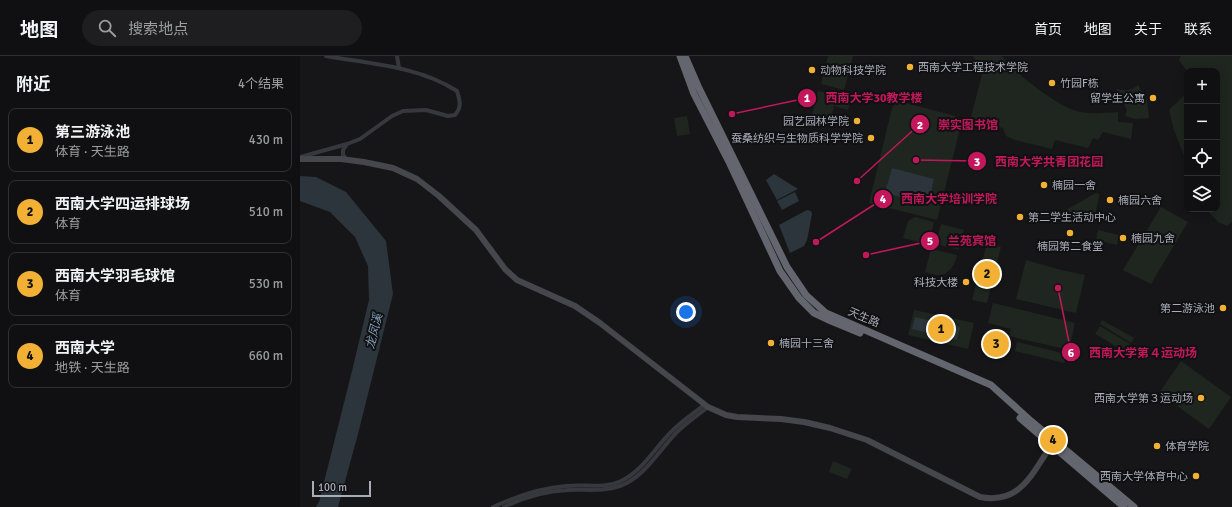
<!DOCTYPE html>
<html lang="zh">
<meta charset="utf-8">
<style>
body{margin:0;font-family:Signika,"Noto Sans SC",sans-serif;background:#1e1e20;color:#f1f3f6}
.controls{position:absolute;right:12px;top:12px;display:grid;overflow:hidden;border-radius:8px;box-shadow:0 2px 10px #0003}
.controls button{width:36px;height:36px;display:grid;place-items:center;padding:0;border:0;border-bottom:1px solid #303032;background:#101012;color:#f1f3f6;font:20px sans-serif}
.scale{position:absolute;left:12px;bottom:10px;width:59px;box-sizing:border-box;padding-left:4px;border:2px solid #a8adb8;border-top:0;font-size:11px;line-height:14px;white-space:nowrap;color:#a8adb8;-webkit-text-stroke:3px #111113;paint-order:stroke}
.you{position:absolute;left:386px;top:256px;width:14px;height:14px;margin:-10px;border:3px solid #fff;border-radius:50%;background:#1a73e8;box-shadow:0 0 0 6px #1a73e833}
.badge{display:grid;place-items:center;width:26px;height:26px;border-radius:50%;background:#f2b134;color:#111;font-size:13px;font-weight:700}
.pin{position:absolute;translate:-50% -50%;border:2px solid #fff;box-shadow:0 1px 4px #0006}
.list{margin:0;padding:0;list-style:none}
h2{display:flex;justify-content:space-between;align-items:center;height:52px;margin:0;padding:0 16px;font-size:17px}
h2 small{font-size:13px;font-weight:400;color:#9c9d9f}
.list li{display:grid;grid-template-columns:26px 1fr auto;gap:12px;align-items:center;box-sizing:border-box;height:64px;margin:0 8px 8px;padding:0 8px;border:1px solid #303032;border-radius:8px}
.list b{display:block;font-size:15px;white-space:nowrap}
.list p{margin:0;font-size:13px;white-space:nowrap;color:#9c9d9f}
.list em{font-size:13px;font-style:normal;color:#9c9d9f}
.icon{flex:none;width:22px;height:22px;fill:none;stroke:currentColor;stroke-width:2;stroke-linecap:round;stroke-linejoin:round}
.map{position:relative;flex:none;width:932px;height:451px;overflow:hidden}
header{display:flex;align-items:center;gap:24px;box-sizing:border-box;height:56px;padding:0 20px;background:#101012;border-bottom:1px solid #303032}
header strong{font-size:19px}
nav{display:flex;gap:22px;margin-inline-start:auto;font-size:14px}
.search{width:280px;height:36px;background:#1e1e20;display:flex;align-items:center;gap:10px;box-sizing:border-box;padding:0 14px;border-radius:22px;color:#9c9d9f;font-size:15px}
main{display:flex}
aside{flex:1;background:#101012}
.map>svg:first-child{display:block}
</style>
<header>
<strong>地图</strong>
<div class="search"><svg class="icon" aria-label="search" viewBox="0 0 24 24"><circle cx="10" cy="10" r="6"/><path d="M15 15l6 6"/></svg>搜索地点</div>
<nav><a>首页</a><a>地图</a><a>关于</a><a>联系</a></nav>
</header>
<main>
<aside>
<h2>附近<small>4个结果</small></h2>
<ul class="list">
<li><span class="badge">1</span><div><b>第三游泳池</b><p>体育 · 天生路</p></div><em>430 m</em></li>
<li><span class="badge">2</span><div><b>西南大学四运排球场</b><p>体育</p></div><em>510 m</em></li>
<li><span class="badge">3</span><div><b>西南大学羽毛球馆</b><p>体育</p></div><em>530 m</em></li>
<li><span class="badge">4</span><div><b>西南大学</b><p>地铁 · 天生路</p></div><em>660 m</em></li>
</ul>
</aside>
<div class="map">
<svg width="932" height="451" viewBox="0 0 932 451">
<rect width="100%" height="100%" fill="#161618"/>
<g fill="#1e261f">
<polygon points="528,0 553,0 544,34 521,28"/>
<path d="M 673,0 L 702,0 C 713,16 762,54 781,56 C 793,58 806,57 818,56 L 818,66 L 833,67 L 831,83 L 803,76 L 798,84 L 793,82 L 788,92 L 755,84 L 752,93 L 715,84 L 706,80 L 703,72 L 670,65 L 683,15 Z"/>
<polygon points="881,0 932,0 932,166 927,170 918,166 906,153 917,153 917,15 887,15 879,4"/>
<path d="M 838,29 L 847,44 L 849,62 L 836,63 L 825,60 L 827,54 L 816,33 C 825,35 830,35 838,29 Z"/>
<polygon points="518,35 551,43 548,54 534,50 531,63 512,59"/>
<polygon points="887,37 887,107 874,74 869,54"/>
<polygon points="602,46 655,60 661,69 637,164 569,147 592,52 596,47"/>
<polygon points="387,60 390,78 377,80 374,62"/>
<polygon points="796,137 799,138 799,142 793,166 764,159 766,154"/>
<polygon points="861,151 888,166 851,228 823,214"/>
<polygon points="615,161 634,166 629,188 603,182 608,165"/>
<polygon points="641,168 664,174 659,194 636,188"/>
<polygon points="798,174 819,179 817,189 796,184"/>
<polygon points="687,187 701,191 687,247 672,244"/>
<path d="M 631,193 L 657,199 C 655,208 650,219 638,219 C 634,219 629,217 625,216 Z"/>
<polygon points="726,204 761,214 785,219 776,257 716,243"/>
<polygon points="693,247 775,267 769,294 709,280 711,273 688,267"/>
<polygon points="614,254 674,267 668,293 608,279"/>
<polygon points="802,264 834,282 831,287 800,268"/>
<polygon points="800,270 830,288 826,296 795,278"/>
<polygon points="717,286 766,298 764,307 715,295"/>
<polygon points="881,305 931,341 909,373 859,337"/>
<polygon points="533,405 552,413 547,423 529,416"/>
</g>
<g fill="#2c353c">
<polygon points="592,112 634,123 628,148 585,137"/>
<polygon points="474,118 498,133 477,144 466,124"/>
<polygon points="0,120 16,121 46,136 86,185 93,238 58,378 38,451 16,451 19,446 51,319 69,244 68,210 55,181 30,156 0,145"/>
<polygon points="495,136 499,145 482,154 477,145"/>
<polygon points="507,154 511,155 512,158 507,184 504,190 490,197 479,169"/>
<polygon points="615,261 643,268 641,280 612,273"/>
<polygon points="646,267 660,271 657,284 642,280"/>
</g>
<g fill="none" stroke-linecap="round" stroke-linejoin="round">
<g stroke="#37383d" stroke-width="4">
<polyline points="97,0 99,12"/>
<path d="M 0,101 L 47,88 L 60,83 L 92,60 L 103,55 L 126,54 L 148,60 L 155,59 C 162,51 160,45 157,35 C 118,10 70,8 26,0"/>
<polyline points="47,104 43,99 43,94 47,88"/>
<path d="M 193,451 C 217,440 240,432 266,430 C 284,428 304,433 321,425 C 343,415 356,390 373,374 C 382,365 394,357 404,349"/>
<path d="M 204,451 C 224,441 246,435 268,434 C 286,433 303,436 320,430 C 345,421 359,394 377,376 C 386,367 398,359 408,351"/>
</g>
<path stroke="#45474d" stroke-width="6" d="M 0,103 L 41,103 L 64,106 L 93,112 L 117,123 L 139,140 L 176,174 L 205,213 L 217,224 L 275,250 L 300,267 L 408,351 L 426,359 L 437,361 L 481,363 L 504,366 L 530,372 L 567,384 L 680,441 C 723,449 732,415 754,386"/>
<g stroke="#63666e" stroke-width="7">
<polyline points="380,0 394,38 430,108 480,215 499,242 514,257 531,265 560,277"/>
<polyline points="385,0 398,30 487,211 506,239 526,257 691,329 731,365 834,451"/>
<polyline points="720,362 824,451"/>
</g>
</g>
<g fill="#f2b134" stroke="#111113" stroke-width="1.5">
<circle cx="610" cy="11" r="4"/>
<circle cx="512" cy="14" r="4"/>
<circle cx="752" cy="27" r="4"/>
<circle cx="853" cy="42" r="4"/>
<circle cx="557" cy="65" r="4"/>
<circle cx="571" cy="82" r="4"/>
<circle cx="744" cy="129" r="4"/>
<circle cx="810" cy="144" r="4"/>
<circle cx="720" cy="161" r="4"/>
<circle cx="770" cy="177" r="4"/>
<circle cx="823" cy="182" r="4"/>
<circle cx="666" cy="226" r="4"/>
<circle cx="923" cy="252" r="4"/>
<circle cx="471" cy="287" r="4"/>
<circle cx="901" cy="342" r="4"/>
<circle cx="857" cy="390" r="4"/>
<circle cx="896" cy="420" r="4"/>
</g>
<g text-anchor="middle" stroke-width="4" stroke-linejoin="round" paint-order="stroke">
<g font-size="11" fill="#a8adb8" stroke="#111113" text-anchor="start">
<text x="618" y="15">西南大学工程技术学院</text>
<text x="520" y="18">动物科技学院</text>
<text x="760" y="31">竹园F栋</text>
<text x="845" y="46" text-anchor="end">留学生公寓</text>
<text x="549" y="69" text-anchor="end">园艺园林学院</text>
<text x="563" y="86" text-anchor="end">蚕桑纺织与生物质科学学院</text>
<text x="752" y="133">楠园一舍</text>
<text x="818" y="148">楠园六舍</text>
<text x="728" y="165">第二学生活动中心</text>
<text x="831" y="186">楠园九舍</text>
<text x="770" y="194" text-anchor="middle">楠园第二食堂</text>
<text x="658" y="230" text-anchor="end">科技大楼</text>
<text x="915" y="256" text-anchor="end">第二游泳池</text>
<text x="479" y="291">楠园十三舍</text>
<text x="893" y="346" text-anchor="end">西南大学第３运动场</text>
<text x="865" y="394">体育学院</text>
<text x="888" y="424" text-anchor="end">西南大学体育中心</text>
</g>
<g font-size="11" fill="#a8adb8" stroke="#111113">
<text transform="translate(564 261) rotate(23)" y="4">天生路</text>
</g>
<g font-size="12" font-style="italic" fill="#7f9bb3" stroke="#111113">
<text transform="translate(74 275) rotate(-76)" y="4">龙凤溪</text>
</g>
</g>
<path fill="none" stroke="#c2185b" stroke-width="1.5" d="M432 58L507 42M557 125L620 68M616 104L677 105M516 186L583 143M566 199L630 185M758 232L771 296"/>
<g fill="#c2185b" stroke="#111113" stroke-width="1.5">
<circle cx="432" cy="58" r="4"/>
<circle cx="557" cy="125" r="4"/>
<circle cx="616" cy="104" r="4"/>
<circle cx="516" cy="186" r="4"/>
<circle cx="566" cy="199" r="4"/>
<circle cx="758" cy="232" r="4"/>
<circle cx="507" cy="42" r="10"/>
<circle cx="620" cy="68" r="10"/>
<circle cx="677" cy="105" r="10"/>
<circle cx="583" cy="143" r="10"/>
<circle cx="630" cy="185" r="10"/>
<circle cx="771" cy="296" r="10"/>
</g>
<g font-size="12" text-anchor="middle" font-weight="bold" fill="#fff">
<text x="507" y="46">1</text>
<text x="620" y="73">2</text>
<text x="677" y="110">3</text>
<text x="583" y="147">4</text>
<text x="630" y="189">5</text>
<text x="771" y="301">6</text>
</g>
<g font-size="12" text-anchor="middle" font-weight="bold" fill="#c2185b" stroke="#111113" stroke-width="4" stroke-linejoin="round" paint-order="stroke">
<text x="574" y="46">西南大学30教学楼</text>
<text x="668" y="73">崇实图书馆</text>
<text x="749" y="110">西南大学共青团花园</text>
<text x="649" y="147">西南大学培训学院</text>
<text x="672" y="189">兰苑宾馆</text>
<text x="843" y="301">西南大学第４运动场</text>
</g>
</svg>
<div class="controls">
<button>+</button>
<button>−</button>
<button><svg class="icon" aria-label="locate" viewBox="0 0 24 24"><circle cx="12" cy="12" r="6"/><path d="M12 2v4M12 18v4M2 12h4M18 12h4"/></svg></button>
<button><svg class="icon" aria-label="layers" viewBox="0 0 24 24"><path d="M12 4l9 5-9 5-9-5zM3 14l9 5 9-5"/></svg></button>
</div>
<div class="scale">100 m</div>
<div class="you"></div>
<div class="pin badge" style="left:641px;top:273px">1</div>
<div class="pin badge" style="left:687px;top:218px">2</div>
<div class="pin badge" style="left:696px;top:288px">3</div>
<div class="pin badge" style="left:753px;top:384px">4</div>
</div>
</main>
